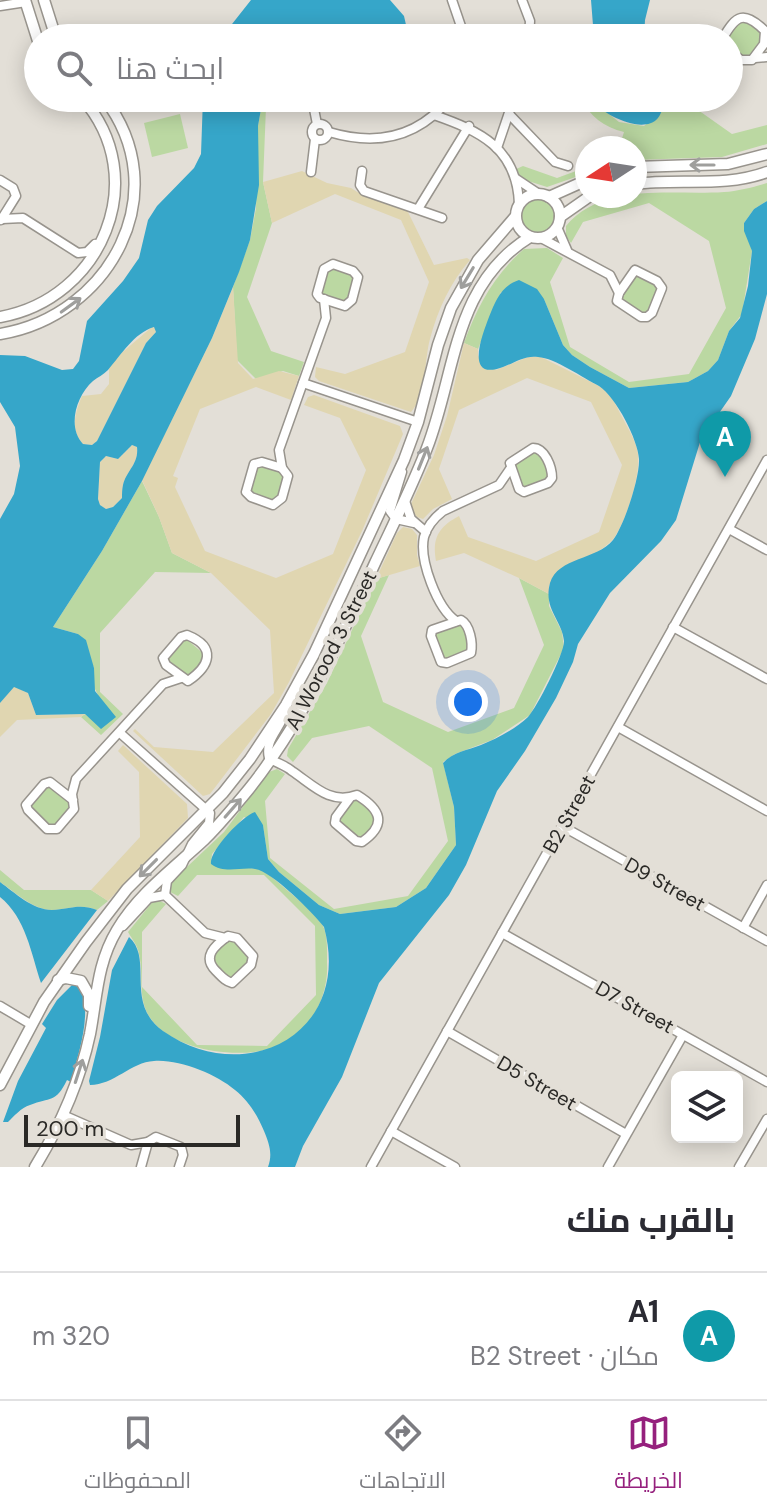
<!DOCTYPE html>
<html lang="ar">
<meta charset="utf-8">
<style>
body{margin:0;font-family:"DM Sans",Cairo,sans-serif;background:#f7f7f7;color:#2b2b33;direction:rtl}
.controls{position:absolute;right:24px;bottom:24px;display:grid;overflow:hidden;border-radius:12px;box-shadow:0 4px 20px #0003}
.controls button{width:72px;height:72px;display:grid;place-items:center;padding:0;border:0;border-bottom:2px solid #e1e1e2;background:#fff;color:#2b2b33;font:40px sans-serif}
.compass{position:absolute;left:575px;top:136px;width:72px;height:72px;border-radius:50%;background:#fff;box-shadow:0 4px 20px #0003;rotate:258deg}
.scale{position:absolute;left:24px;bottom:20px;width:216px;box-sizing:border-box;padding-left:8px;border:4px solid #2a2926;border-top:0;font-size:22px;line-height:28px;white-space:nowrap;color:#2a2926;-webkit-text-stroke:6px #e3dfd7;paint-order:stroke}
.you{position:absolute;left:468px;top:702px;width:28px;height:28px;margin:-20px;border:6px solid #fff;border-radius:50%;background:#1a73e8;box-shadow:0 0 0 12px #1a73e833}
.badge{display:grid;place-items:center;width:52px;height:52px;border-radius:50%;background:#95207d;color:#fff;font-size:26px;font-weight:700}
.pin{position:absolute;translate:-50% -66px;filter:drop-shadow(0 2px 4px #0008)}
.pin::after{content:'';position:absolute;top:42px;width:28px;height:24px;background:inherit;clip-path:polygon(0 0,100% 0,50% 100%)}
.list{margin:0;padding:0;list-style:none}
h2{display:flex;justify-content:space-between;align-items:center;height:104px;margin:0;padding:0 32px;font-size:34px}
h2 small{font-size:26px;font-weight:400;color:#7c7c81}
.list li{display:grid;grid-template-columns:52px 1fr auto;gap:24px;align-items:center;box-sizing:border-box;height:128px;padding:0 32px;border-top:2px solid #e1e1e2}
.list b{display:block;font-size:30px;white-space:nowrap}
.list p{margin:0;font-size:26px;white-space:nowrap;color:#7c7c81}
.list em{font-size:26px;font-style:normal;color:#7c7c81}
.icon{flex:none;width:44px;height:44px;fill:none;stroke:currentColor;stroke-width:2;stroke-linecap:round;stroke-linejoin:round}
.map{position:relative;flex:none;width:767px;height:1167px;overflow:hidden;direction:ltr}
.search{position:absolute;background:#fff;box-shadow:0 4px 20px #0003;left:24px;right:24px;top:24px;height:88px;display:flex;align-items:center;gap:20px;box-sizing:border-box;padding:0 28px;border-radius:44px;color:#7c7c81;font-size:30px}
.sheet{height:232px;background:#fff}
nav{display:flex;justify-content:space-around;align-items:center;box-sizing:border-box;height:112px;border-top:2px solid #e1e1e2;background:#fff;font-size:22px;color:#7c7c81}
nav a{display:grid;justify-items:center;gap:4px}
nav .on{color:#95207d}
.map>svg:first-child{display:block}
</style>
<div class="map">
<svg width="767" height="1167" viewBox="0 0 767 1167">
<rect width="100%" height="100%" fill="#e3dfd7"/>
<g fill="#bbd8a2">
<polygon points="743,19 762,32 764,37 752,57 744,57 729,47 729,38 726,38 738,21"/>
<polygon points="263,98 270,98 266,107 263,182 272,223 247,297 271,351 304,362 299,376 283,371 256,379 237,360 233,287 250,240 256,208 258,126"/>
<path d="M 581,98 L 589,98 L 619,122 L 644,126 L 663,110 L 663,98 L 681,98 L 732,134 L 767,125 L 767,144 L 722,157 L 635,160 L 635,148 L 619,148 L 624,132 C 604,127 590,117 581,98 Z"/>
<polygon points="180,114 188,148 152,157 144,123"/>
<polygon points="523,166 557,178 587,167 587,173 547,187 525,180 514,170"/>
<path d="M 767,183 L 767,201 L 754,209 L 744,223 L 752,251 L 742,314 L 729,331 L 718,360 L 708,371 L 688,382 L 629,388 L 590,367 L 572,355 L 563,345 L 544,299 L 501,292 L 478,349 L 464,343 C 477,307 494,275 524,249 L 547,248 L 563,258 L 550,282 L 570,347 L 629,382 L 689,374 L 726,308 L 709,241 L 649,203 L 583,222 L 571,243 L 566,236 L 566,226 C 604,181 672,196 724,192 C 738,191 754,187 767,183 Z"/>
<circle cx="538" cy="216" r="17"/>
<polygon points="333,267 355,276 348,299 344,303 322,296 319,288 326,270"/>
<polygon points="636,275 658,287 649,310 644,313 621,300 622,294"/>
<polygon points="534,452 540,452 550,473 549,479 526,489 521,486 513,464"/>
<path d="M 261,465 L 281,471 L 285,475 L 279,498 C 270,502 256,499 250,490 L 256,467 Z"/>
<polygon points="142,481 159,517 172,553 211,573 155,572 100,633 100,692 123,714 101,735 81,717 85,714 90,718 98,695 94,687 94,668 78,634 53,627 102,551"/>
<path d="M 389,575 L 361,636 L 383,702 L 448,732 L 514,708 L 544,645 L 519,578 L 549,594 L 549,606 L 562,632 L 564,648 L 530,715 L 492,740 L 455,754 L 443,762 L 454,807 L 456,845 L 426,888 L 396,907 L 340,914 L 319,905 L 279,872 L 268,859 L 263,825 L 244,817 L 212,854 L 211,864 C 229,869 248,865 265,871 C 279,884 316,912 323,926 C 328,936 327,952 327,963 C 329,994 312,1030 283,1044 C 248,1061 182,1053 155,1024 C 135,1002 145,979 139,954 C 138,946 132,939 128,932 L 154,900 L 158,900 L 166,904 L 142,932 L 142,987 L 197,1045 L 267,1046 L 316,995 L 315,926 L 264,875 L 197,875 L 178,896 L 170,892 L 172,881 L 224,832 L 269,772 L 277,769 L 285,774 L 265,801 L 270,858 L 334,909 L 408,896 L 448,841 L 432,768 L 369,726 L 312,738 L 293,762 L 287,756 L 288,749 L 327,683 L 376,579 Z"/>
<polygon points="458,623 463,625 470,646 469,651 444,659 435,633"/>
<polygon points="185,638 204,654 205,659 190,677 182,676 167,660 168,655"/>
<polygon points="52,786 70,802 71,808 55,824 50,825 31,806 47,788"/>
<path d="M 353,801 L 359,801 L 376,813 C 376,823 369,835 359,839 L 338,823 Z"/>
<path d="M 0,870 L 24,890 L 91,890 L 108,901 L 97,910 C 80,903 69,909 52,910 C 33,910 15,892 0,882 Z"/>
<polygon points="227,940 235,941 251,960 233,978 228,977 213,963 213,955"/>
</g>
<g fill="#e0d6b1">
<path d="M 302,171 L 327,183 L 351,188 L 362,195 L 407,210 L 434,265 L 467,258 L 470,260 C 450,283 438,309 430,339 C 424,360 427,395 411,412 L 319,381 L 315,377 L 316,367 L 345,374 L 405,352 L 429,282 L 401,220 L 335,194 L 272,223 L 263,182 Z"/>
<polygon points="233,287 238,363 253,379 279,371 299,376 291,400 256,387 200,409 173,476 178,478 175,487 205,551 276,578 333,554 366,470 340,418 304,405 308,397 314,395 400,426 403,434 362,531 289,682 271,714 210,794 203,796 133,731 135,729 154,747 213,752 274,693 270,630 211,573 172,553 159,517 142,480 212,338"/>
<path d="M 152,327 L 155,328 L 156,332 L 146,343 L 97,441 L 92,445 L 83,444 C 70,429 75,413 82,396 L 101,394 L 109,384 L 109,368 L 118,356 Z"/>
<path d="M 464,343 L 478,349 L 478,356 L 496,370 L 528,357 L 541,357 L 599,386 C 611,394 615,403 621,415 C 627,426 634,438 637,449 C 643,470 627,519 614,538 C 608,547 562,576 549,585 L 549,594 L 519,578 L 464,553 L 436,561 C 432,539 438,527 459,516 L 468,537 L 536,561 L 599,532 L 622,465 L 591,402 L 527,378 L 459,410 L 439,469 L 452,499 L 433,509 L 423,519 L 417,517 L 411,510 L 411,504 L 434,455 L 447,416 Z"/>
<path d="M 132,445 L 137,447 C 139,464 126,471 123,485 C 122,489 123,494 122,498 L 113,507 L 106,509 L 100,505 L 98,499 L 100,462 L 106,456 L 118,459 Z"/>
<polygon points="403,527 412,529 417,535 417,555 420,566 376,579 397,533"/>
<polygon points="14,686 28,693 36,715 85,714 81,717 17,720 0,737 0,703"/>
<polygon points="123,745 187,804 188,818 108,901 91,890 140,837 139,772 118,751"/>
</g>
<g fill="#36a6c9" fill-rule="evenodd">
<polygon points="251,0 390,0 404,16 409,38 326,38 309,29 293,38 221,38"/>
<polygon points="591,0 650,0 645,20 644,38 594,38"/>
<path d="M 203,98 L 263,98 L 258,126 L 259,185 L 250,240 L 239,272 L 212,338 L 142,481 L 102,551 L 53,627 L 78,634 L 86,640 L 94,668 L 95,691 L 116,717 L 101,729 L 85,714 L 36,715 L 28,693 L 14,687 L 0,703 L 0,519 L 14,494 L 20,466 L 15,427 L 0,402 L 0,355 L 25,356 L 62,370 L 73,369 L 79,361 L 87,321 L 123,281 L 139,258 L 148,220 L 157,206 L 194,168 L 201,154 ZM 154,327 L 156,332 L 146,343 L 97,441 L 92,445 L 83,444 C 67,427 76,396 93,381 C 98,377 103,375 108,370 C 121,355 134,333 154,327 ZM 132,445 L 137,447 C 139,464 126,471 123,485 C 122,489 122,494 122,498 L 113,507 L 106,509 L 100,505 L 98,499 L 100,462 L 106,456 L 118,459 Z"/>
<path d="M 589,98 L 663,98 C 665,145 607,120 589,98 Z"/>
<path d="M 767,201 L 767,294 L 755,339 L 731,396 L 701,439 L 676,520 L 661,541 L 610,593 L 578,644 L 573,662 L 556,698 L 525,751 L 497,791 L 466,865 L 449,895 L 379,983 L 342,1077 L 303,1146 L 295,1167 L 268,1167 C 273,1154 269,1143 264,1131 C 258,1116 248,1100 235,1090 C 216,1074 179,1059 154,1061 C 131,1062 114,1085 90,1085 L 89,1081 L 100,1037 L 112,970 L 129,937 C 154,959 124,1003 163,1031 C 246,1089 353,1033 324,927 C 313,913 272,871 255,869 C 240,867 224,874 211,864 C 209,851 242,816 255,812 L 263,825 L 268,859 L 279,872 L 319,905 L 340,914 L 396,907 L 426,888 L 456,845 L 454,807 L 443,763 C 453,752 468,750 481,745 C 496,739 517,728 528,717 C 537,708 565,652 564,641 C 562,620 543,609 550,583 C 558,557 597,560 613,540 C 624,526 640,477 639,459 C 638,440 616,397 599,386 C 583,378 555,358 538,357 C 525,355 514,363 503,367 C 463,382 483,333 489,317 C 496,300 501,286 519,280 L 537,289 L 544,299 L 563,345 L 572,355 L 590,367 L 629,388 L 688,382 L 708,371 L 718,360 L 729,331 L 740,318 L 748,286 L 752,251 L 744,231 L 744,223 L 754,209 Z"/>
<path d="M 0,882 C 15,893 33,910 52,910 C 69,909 80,903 97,910 L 41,983 C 31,953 26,918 0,897 Z"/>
<path d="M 72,985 L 80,987 C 93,1014 78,1054 71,1082 L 67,1080 C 56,1103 50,1097 30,1105 C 21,1108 14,1116 8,1122 L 3,1122 L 18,1081 L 46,1028 L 42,1024 L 57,1000 Z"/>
</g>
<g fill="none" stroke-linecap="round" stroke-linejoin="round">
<g stroke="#98948d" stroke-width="11">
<g id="minor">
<polyline points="452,0 465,38"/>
<polyline points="522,0 530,21 529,38"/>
<polyline points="0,6 26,2"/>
<path d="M 723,38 C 736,15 744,10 765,31 L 764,44 L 752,60 L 741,60 L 729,51"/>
<polyline points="755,58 767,57"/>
<polyline points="316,98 314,109 317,124"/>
<polyline points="509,114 555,162 568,166"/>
<path d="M 434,115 C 480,131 517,148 519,204"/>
<circle cx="320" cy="132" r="8"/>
<path d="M 329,132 C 376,146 418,138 450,98"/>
<polyline points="497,148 514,98"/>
<polyline points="362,171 360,185 364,191 442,218"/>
<polyline points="311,172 315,139"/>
<polyline points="515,178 539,194"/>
<polyline points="0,180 13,188 16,196 1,220"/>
<polyline points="418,209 469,126"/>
<polyline points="2,219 23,218 78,253 87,252 95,244"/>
<polyline points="557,227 567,250"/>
<polyline points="541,238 610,275 619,293"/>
<polygon points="333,264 353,271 358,277 352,300 345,306 320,298 317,294 324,269"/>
<polygon points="635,270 657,281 662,288 652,313 647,317 641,317 617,301 619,293"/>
<polyline points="303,383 418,422"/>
<path d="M 533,448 C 545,448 552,467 552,478 L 548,483 L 524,492 L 519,489 L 510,463 Z"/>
<polygon points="262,462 282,468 288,476 282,498 273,505 251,497 246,492 254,464"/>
<polyline points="282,468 279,450 326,318 324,299"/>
<polyline points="402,472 390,511 396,519 414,523"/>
<polyline points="405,501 411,519 426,532"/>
<polyline points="729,529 767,550"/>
<path d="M 461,620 C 470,625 473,643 471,653 L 447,663 L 441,662 L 431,636 L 432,630 Z"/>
<path d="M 456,621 C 437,608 419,560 424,537 C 427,526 434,518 443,511 L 499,485 L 510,469"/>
<polyline points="673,627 767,679"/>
<path d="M 187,635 C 217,647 210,666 188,681 L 166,665 L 163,658 L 181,637 Z"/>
<path d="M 286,709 C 282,728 264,739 269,758 C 276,763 285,765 292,771 C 313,785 330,805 357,795 C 380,809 388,824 362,842 L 356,841 L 335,823 L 336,817 L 350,798"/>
<polyline points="618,727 767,811"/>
<polyline points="120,733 210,813 209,823 192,844 182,865 167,881 165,895"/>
<polyline points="73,800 50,782 44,784 26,805 28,810 47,829 57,829 74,809 72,794 76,779 163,684 181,678"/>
<polyline points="562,826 767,941"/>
<polyline points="123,926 149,898 165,895 205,933 225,938"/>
<polyline points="743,928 767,885"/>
<polyline points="502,933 767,1082"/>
<path d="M 228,936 L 237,938 L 253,956 L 251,965 L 232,983 C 225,981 222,977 216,971 C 202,957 214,946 228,936 Z"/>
<polyline points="0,1006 32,1025"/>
<polyline points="447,1031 626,1134"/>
<polyline points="63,1115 131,1145 148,1142"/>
<polyline points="391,1131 455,1167"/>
<polyline points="141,1167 148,1142 156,1137 181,1147 183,1155 179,1167"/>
<polyline points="371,1167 767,460"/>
<polyline points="608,1167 683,1035"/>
<polyline points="739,1167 767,1119"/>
</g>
</g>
<g stroke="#98948d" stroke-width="13">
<g id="tertiary">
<polyline points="25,0 38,41"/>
<polyline points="44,0 56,38"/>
<polyline points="635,167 728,164 767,154"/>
<path d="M 635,184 C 680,178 724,188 767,172"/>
<circle cx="538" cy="216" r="22"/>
<polyline points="549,197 587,180"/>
<polyline points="560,217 590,196"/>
<path d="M 0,317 C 102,299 153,178 82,98"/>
<path d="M 0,334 C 110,316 177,192 104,98"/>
<polyline points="58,980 66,978 81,981 89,995 89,1006"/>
<polyline points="0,1085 44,1002 86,942 127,889 223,793 250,759 286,705 314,654 404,460 418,422 438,345 451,308 478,260 515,217"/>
<path d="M 35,1167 C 60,1126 80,1081 90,1034 C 97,997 97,963 117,930 C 139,893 174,868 205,839 C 221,823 235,806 249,789 C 303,721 339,642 375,563 C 393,525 412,487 427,448 C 456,373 453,284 530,237"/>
</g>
</g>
<use href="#minor" stroke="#fff" stroke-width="8"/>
<use href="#tertiary" stroke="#fff" stroke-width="10"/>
</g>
<defs><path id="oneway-shaft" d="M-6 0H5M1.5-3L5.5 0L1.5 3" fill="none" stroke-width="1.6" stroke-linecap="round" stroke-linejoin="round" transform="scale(2)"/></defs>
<g stroke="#9f9f9d">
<use href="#oneway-shaft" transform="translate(702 165) rotate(180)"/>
<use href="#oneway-shaft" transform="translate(467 278) rotate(121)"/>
<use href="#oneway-shaft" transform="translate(71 305) rotate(-36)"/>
<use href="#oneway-shaft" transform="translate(423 458) rotate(-68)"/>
<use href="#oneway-shaft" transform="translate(233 808) rotate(-49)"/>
<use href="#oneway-shaft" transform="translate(148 868) rotate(135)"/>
<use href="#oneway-shaft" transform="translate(79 1071) rotate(-72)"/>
</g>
<g text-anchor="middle" stroke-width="8" stroke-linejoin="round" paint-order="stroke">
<g font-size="20" fill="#2a2926" stroke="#e3dfd7">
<text transform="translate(331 650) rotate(-63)" y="7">Al Worood 3 Street</text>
<text transform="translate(569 814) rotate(-61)" y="7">B2 Street</text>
<text transform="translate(665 884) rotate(29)" y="7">D9 Street</text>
<text transform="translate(635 1007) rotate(29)" y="7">D7 Street</text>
<text transform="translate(537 1083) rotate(30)" y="7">D5 Street</text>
</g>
</g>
</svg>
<div class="controls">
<button><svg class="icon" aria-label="layers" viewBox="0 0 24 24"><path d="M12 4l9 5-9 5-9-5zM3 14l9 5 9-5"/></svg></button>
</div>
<svg class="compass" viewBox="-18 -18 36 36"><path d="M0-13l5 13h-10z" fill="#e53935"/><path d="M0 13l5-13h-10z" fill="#7c7c81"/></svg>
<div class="scale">200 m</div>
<div class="you"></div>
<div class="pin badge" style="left:725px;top:477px;background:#0f9aa8">A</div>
<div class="search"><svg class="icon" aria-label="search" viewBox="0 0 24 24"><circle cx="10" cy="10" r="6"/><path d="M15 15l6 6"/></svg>ابحث هنا</div>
</div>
<section class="sheet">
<h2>بالقرب منك<small></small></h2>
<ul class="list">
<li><span class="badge" style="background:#0f9aa8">A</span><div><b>A1</b><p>مكان · B2 Street</p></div><em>320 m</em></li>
</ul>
</section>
<nav>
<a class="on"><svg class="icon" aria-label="map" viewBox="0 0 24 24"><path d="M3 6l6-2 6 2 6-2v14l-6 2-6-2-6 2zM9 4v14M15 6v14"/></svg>الخريطة</a>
<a><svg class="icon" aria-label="directions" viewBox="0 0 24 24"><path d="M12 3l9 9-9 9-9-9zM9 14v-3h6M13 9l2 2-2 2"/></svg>الاتجاهات</a>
<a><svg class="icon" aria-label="saved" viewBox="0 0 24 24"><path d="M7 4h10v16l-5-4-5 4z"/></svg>المحفوظات</a>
</nav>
